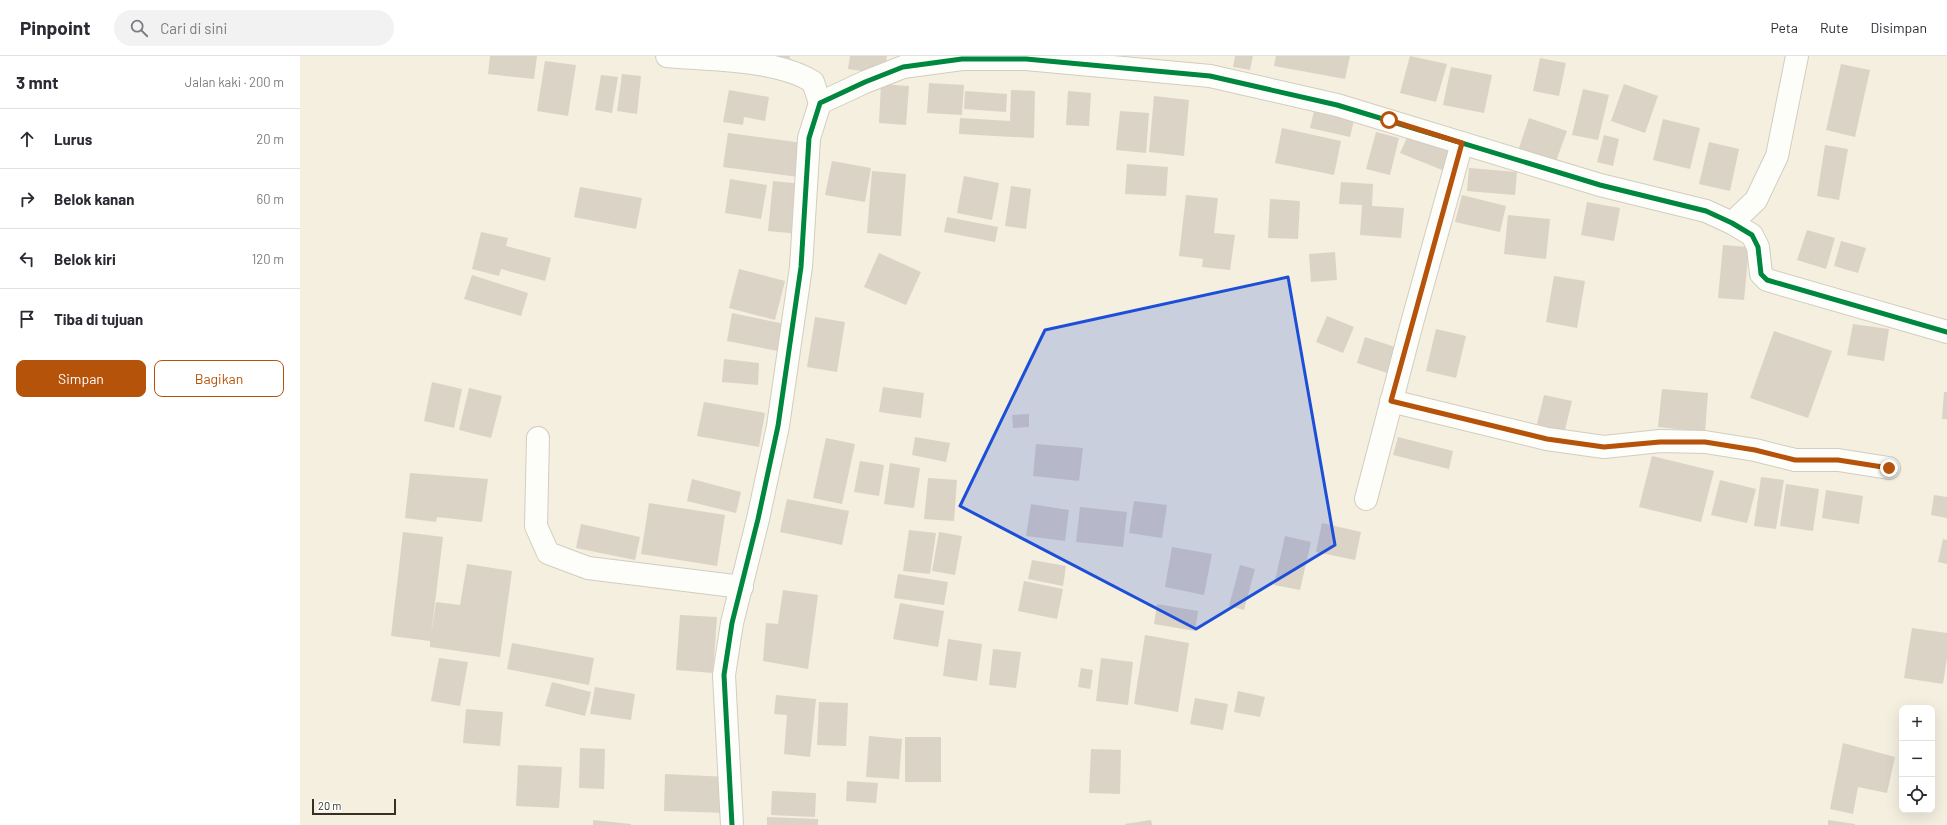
<!DOCTYPE html>
<html lang="id">
<meta charset="utf-8">
<style>
body{margin:0;font-family:Barlow,sans-serif;background:#f2f2f3;color:#2b2b33}
.controls{position:absolute;right:12px;bottom:12px;display:grid;overflow:hidden;border-radius:8px;box-shadow:0 4px 16px #0002}
.controls button{width:36px;height:36px;display:grid;place-items:center;padding:0;border:0;border-bottom:1px solid #e1e1e2;background:#fff;color:#2b2b33;font:20px sans-serif}
.scale{position:absolute;left:12px;bottom:10px;width:84px;box-sizing:border-box;padding-left:4px;border:2px solid #363123;border-top:0;font-size:11px;line-height:14px;white-space:nowrap;color:#363123;-webkit-text-stroke:3px #fff;paint-order:stroke}
.stop{position:absolute;width:12px;height:12px;margin:-9px;border:3px solid #b45309;border-radius:50%;background:#fff}
.stop.end{background:#b45309;border-color:#fff;box-shadow:0 1px 4px #0008}
.list{margin:0;padding:0;list-style:none}
h2{display:flex;justify-content:space-between;align-items:center;height:52px;margin:0;padding:0 16px;font-size:17px}
h2 small{font-size:13px;font-weight:400;color:#7c7c81}
.list li{display:grid;grid-template-columns:26px 1fr auto;gap:12px;align-items:center;box-sizing:border-box;height:60px;padding:0 16px;border-top:1px solid #e1e1e2}
.list b{display:block;font-size:15px;white-space:nowrap}
.list em{font-size:13px;font-style:normal;color:#7c7c81}
.actions{display:flex;gap:8px;padding:12px 16px}
.actions a{flex:1;padding:9px 0;border:1px solid #b45309;border-radius:8px;text-align:center;font-size:14px;color:#b45309}
.actions .main{background:#b45309;color:#fff}
.icon{flex:none;width:22px;height:22px;fill:none;stroke:currentColor;stroke-width:2;stroke-linecap:round;stroke-linejoin:round}
.map{position:relative;flex:none;width:1647px;height:769px;overflow:hidden}
header{display:flex;align-items:center;gap:24px;box-sizing:border-box;height:56px;padding:0 20px;background:#fff;border-bottom:1px solid #e1e1e2}
header strong{font-size:19px}
nav{display:flex;gap:22px;margin-inline-start:auto;font-size:14px}
.search{width:280px;height:36px;background:#f2f2f3;display:flex;align-items:center;gap:10px;box-sizing:border-box;padding:0 14px;border-radius:22px;color:#7c7c81;font-size:15px}
main{display:flex}
aside{flex:1;background:#fff}
.map>svg:first-child{display:block}
</style>
<header>
<strong>Pinpoint</strong>
<div class="search"><svg class="icon" aria-label="search" viewBox="0 0 24 24"><circle cx="10" cy="10" r="6"/><path d="M15 15l6 6"/></svg>Cari di sini</div>
<nav><a>Peta</a><a>Rute</a><a>Disimpan</a></nav>
</header>
<main>
<aside>
<h2>3 mnt<small>Jalan kaki · 200 m</small></h2>
<ul class="list">
<li><svg class="icon" aria-label="ahead" viewBox="0 0 24 24"><path d="M12 20V5M6 11l6-6 6 6"/></svg><div><b>Lurus</b></div><em>20 m</em></li>
<li><svg class="icon" aria-label="right" viewBox="0 0 24 24"><path d="M7 20v-9h11M14 6l5 5-5 5"/></svg><div><b>Belok kanan</b></div><em>60 m</em></li>
<li><svg class="icon" aria-label="left" viewBox="0 0 24 24"><path d="M17 20v-9H6M10 6l-5 5 5 5"/></svg><div><b>Belok kiri</b></div><em>120 m</em></li>
<li><svg class="icon" aria-label="arrive" viewBox="0 0 24 24"><path d="M6 21V4h12l-3 4 3 4H6"/></svg><div><b>Tiba di tujuan</b></div></li>
</ul>
<div class="actions"><a class="main">Simpan</a><a>Bagikan</a></div>
</aside>
<div class="map">
<svg width="1647" height="769" viewBox="0 0 1647 769">
<rect width="100%" height="100%" fill="#f4efdf"/>
<g fill="#dcd3c7">
<polygon points="190,0 237,0 234,23 188,18"/>
<polygon points="474,0 490,0 489,8 474,7"/>
<polygon points="550,0 587,0 584,18 548,13"/>
<polygon points="935,0 953,0 950,14 933,11"/>
<polygon points="976,0 1050,0 1045,23 974,10"/>
<polygon points="1110,0 1147,8 1136,46 1100,37"/>
<polygon points="1240,2 1266,7 1259,40 1233,35"/>
<polygon points="245,5 276,9 268,60 237,55"/>
<polygon points="1541,8 1570,14 1555,81 1526,74"/>
<polygon points="1151,11 1192,19 1184,57 1143,49"/>
<polygon points="322,18 341,20 337,58 317,55"/>
<polygon points="301,19 318,21 312,57 295,54"/>
<polygon points="629,27 664,29 662,59 627,57"/>
<polygon points="581,28 609,30 606,69 579,67"/>
<polygon points="1324,28 1358,40 1345,77 1311,65"/>
<polygon points="1283,33 1309,39 1298,84 1272,79"/>
<polygon points="429,34 469,41 465,65 444,61 443,69 423,66"/>
<polygon points="711,34 735,35 734,82 659,78 660,62 710,65"/>
<polygon points="665,35 707,38 706,56 664,53"/>
<polygon points="768,35 791,37 789,70 766,69"/>
<polygon points="854,40 889,44 884,100 849,96"/>
<polygon points="1015,51 1055,60 1050,81 1010,72"/>
<polygon points="820,55 849,57 846,97 816,94"/>
<polygon points="1229,62 1267,75 1255,108 1218,95"/>
<polygon points="1363,63 1400,72 1390,113 1353,104"/>
<polygon points="982,72 1041,85 1034,119 975,107"/>
<polygon points="1076,76 1099,82 1090,119 1066,113"/>
<polygon points="428,77 503,87 499,121 423,111"/>
<polygon points="1109,77 1155,97 1147,116 1100,97"/>
<polygon points="1304,79 1319,83 1313,110 1297,106"/>
<polygon points="1409,86 1439,93 1430,135 1399,128"/>
<polygon points="1525,89 1548,93 1539,144 1517,140"/>
<polygon points="532,105 571,112 565,146 525,139"/>
<polygon points="827,108 868,111 866,140 825,138"/>
<polygon points="1169,112 1217,116 1215,139 1167,135"/>
<polygon points="572,115 606,118 601,180 567,177"/>
<polygon points="664,120 699,127 692,164 657,157"/>
<polygon points="430,123 467,129 461,163 425,157"/>
<polygon points="473,125 504,128 499,178 468,175"/>
<polygon points="1041,126 1073,128 1072,150 1104,152 1101,182 1060,179 1062,149 1039,148"/>
<polygon points="711,130 731,133 726,173 705,170"/>
<polygon points="280,131 342,142 336,173 274,161"/>
<polygon points="886,139 918,142 914,177 935,179 930,214 902,211 903,203 879,200"/>
<polygon points="1162,139 1206,150 1200,176 1155,166"/>
<polygon points="970,143 1000,145 998,183 968,182"/>
<polygon points="1287,146 1320,152 1314,185 1281,179"/>
<polygon points="1208,159 1250,163 1246,203 1204,198"/>
<polygon points="647,161 698,171 695,186 644,176"/>
<polygon points="1507,174 1535,182 1526,213 1497,204"/>
<polygon points="181,176 208,182 206,190 251,202 245,225 201,213 199,220 172,213"/>
<polygon points="1541,185 1566,192 1558,217 1534,210"/>
<polygon points="1423,189 1449,191 1444,244 1418,242"/>
<polygon points="1035,196 1037,224 1011,226 1009,198"/>
<polygon points="579,197 621,216 606,249 564,231"/>
<polygon points="439,213 485,225 475,264 429,252"/>
<polygon points="172,219 228,237 221,260 164,243"/>
<polygon points="1254,220 1285,225 1277,272 1246,266"/>
<polygon points="432,257 489,269 483,296 427,285"/>
<polygon points="1027,260 1054,271 1043,297 1016,286"/>
<polygon points="515,261 545,266 537,316 507,311"/>
<polygon points="1553,268 1589,273 1584,305 1547,299"/>
<polygon points="1136,273 1166,280 1156,322 1126,315"/>
<polygon points="1474,275 1532,295 1508,362 1450,342"/>
<polygon points="1065,281 1098,292 1090,318 1057,307"/>
<polygon points="424,303 459,307 458,329 422,326"/>
<polygon points="132,326 162,333 154,372 124,365"/>
<polygon points="583,331 624,337 621,362 579,356"/>
<polygon points="169,332 202,340 191,382 159,374"/>
<polygon points="1362,333 1408,337 1405,376 1358,371"/>
<polygon points="1644,336 1647,336 1647,363 1642,363"/>
<polygon points="1244,339 1272,345 1264,378 1236,372"/>
<polygon points="404,346 465,357 459,391 397,380"/>
<polygon points="729,358 729,371 713,372 712,359"/>
<polygon points="615,381 650,387 646,406 612,399"/>
<polygon points="1098,381 1153,395 1149,413 1093,399"/>
<polygon points="526,382 555,388 542,448 513,442"/>
<polygon points="736,388 783,392 779,425 733,420"/>
<polygon points="1352,400 1414,415 1401,466 1339,451"/>
<polygon points="560,405 584,409 579,440 554,436"/>
<polygon points="590,407 620,412 614,452 584,448"/>
<polygon points="110,417 188,423 182,466 137,461 136,466 105,462"/>
<polygon points="1461,421 1484,424 1476,473 1454,470"/>
<polygon points="628,422 657,424 654,465 624,463"/>
<polygon points="392,423 441,436 436,457 387,445"/>
<polygon points="1420,424 1456,433 1447,467 1411,459"/>
<polygon points="1486,428 1519,433 1513,475 1480,470"/>
<polygon points="1526,434 1563,440 1559,468 1522,462"/>
<polygon points="1634,439 1647,441 1647,462 1631,459"/>
<polygon points="487,443 549,455 542,489 480,476"/>
<polygon points="834,445 867,449 862,482 829,477"/>
<polygon points="349,447 425,459 417,510 341,498"/>
<polygon points="731,448 769,454 765,485 726,480"/>
<polygon points="780,451 827,456 823,491 776,486"/>
<polygon points="1022,467 1061,476 1055,504 1016,496"/>
<polygon points="281,468 340,481 335,504 276,492"/>
<polygon points="609,474 636,477 630,518 603,515"/>
<polygon points="103,476 143,481 131,580 136,546 160,549 167,508 212,515 200,601 130,591 130,585 91,580"/>
<polygon points="639,476 662,480 655,519 632,515"/>
<polygon points="985,480 1011,486 1000,534 974,529"/>
<polygon points="1643,483 1647,484 1647,508 1638,506"/>
<polygon points="872,491 912,498 904,539 865,531"/>
<polygon points="732,504 766,510 763,530 728,523"/>
<polygon points="940,509 955,513 944,554 929,550"/>
<polygon points="598,518 648,526 644,549 594,542"/>
<polygon points="724,525 763,533 757,563 718,555"/>
<polygon points="483,534 518,539 508,613 463,605 466,567 478,568"/>
<polygon points="600,547 644,555 638,591 593,583"/>
<polygon points="857,548 898,555 895,575 854,568"/>
<polygon points="380,559 417,561 413,617 376,614"/>
<polygon points="1612,572 1647,577 1647,602 1643,628 1604,622"/>
<polygon points="845,579 889,587 878,656 834,648"/>
<polygon points="648,583 682,588 677,625 643,620"/>
<polygon points="212,587 294,602 289,629 207,613"/>
<polygon points="693,593 721,596 716,632 689,629"/>
<polygon points="139,602 168,606 160,650 131,645"/>
<polygon points="801,602 833,606 828,649 796,645"/>
<polygon points="781,612 793,614 790,633 778,631"/>
<polygon points="252,626 291,636 285,660 245,650"/>
<polygon points="295,631 335,638 331,664 290,658"/>
<polygon points="938,635 965,641 960,661 934,656"/>
<polygon points="476,639 516,643 510,701 484,698 487,659 474,658"/>
<polygon points="895,642 928,648 923,674 890,668"/>
<polygon points="519,646 548,647 546,690 517,689"/>
<polygon points="166,653 203,656 200,690 163,687"/>
<polygon points="569,680 602,683 599,723 566,721"/>
<rect x="605" y="681" width="36" height="45"/>
<polygon points="1543,687 1595,701 1587,737 1558,731 1553,758 1530,753"/>
<polygon points="280,692 305,693 304,733 279,732"/>
<polygon points="791,693 821,694 820,738 789,737"/>
<polygon points="218,709 262,711 259,752 216,750"/>
<polygon points="365,718 428,721 427,757 364,755"/>
<polygon points="547,725 578,727 576,747 546,745"/>
<polygon points="472,735 516,737 515,761 471,759"/>
<polygon points="467,761 518,763 518,769 467,769"/>
<polygon points="293,764 331,768 331,769 293,769"/>
<polygon points="851,764 852,769 825,769 825,768"/>
<polygon points="1528,764 1555,768 1555,769 1528,769"/>
</g>
<g fill="none" stroke-linecap="round" stroke-linejoin="round">
<g stroke="#d2cdbf" stroke-width="24">
<g id="minor">
<path d="M 367,0 C 409,4 478,3 513,26 L 520,47"/>
<polyline points="1432,167 1456,144 1477,100 1497,0"/>
<polyline points="1091,345 1247,383 1304,391 1360,385 1405,386 1455,394 1495,404 1538,404 1589,412"/>
<polyline points="238,382 236,470 248,497 288,512 442,531"/>
<polyline points="1066,443 1112,267 1162,87"/>
<polyline points="432,769 424,619 432,567 458,463 478,370 501,211 509,82 520,47 565,26 603,11 662,3 726,3 910,20 1037,49 1300,129 1406,155 1432,167 1452,179 1458,191 1461,218 1467,224 1647,276"/>
</g>
</g>
<use href="#minor" stroke="#fdfdfa" stroke-width="22"/>
<g stroke="#fff" stroke-width="8">
<polyline id="cycleway" points="432,769 424,619 432,567 458,463 478,370 501,211 509,82 520,47 565,26 603,11 662,3 726,3 910,20 1037,49 1300,129 1406,155 1432,167 1452,179 1458,191 1461,218 1467,224 1647,276"/>
</g>
<use href="#cycleway" stroke="#00873e" stroke-width="5"/>
</g>
<g fill="none" stroke-linecap="round" stroke-linejoin="round">
<polyline stroke="#b45309" stroke-width="5" points="1089,64 1162,87 1091,345 1247,383 1304,391 1360,386 1405,386 1455,394 1495,404 1538,404 1589,412"/>
</g>
<path fill="#1d4ed8" fill-opacity="0.2" stroke="#1d4ed8" stroke-width="3" stroke-linejoin="round" d="M 988,221 L 1035,489 L 896,573 L 660,450 L 745,274 Z"/>
</svg>
<div class="controls">
<button>+</button>
<button>−</button>
<button><svg class="icon" aria-label="locate" viewBox="0 0 24 24"><circle cx="12" cy="12" r="6"/><path d="M12 2v4M12 18v4M2 12h4M18 12h4"/></svg></button>
</div>
<div class="scale">20 m</div>
<div class="stop" style="left:1089px;top:64px"></div>
<div class="stop end" style="left:1589px;top:412px"></div>
</div>
</main>
